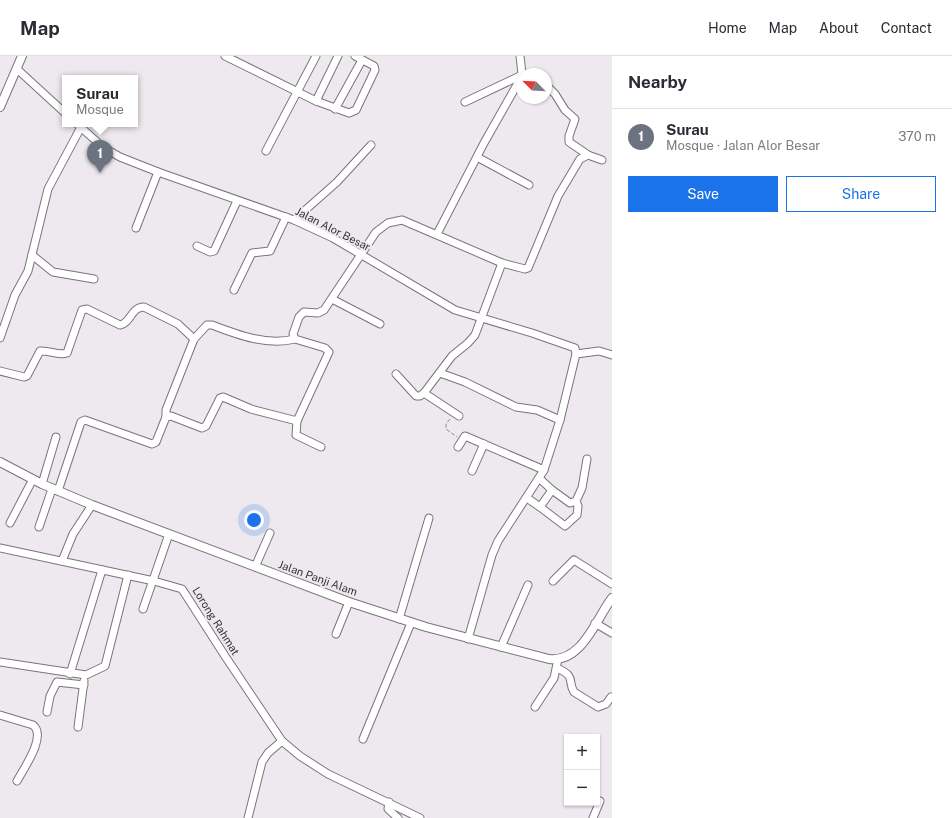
<!DOCTYPE html>
<meta charset="utf-8">
<style>
body{margin:0;font-family:"Public Sans",sans-serif;background:#f7f7f7;color:#2b2b33}
.controls{position:absolute;right:12px;bottom:12px;display:grid;overflow:hidden;border-radius:0px;box-shadow:0 1px 3px #0004}
.controls button{width:36px;height:36px;display:grid;place-items:center;padding:0;border:0;border-bottom:1px solid #e1e1e2;background:#fff;color:#2b2b33;font:20px sans-serif}
.compass{position:absolute;left:516px;top:12px;width:36px;height:36px;border-radius:50%;background:#fff;box-shadow:0 1px 3px #0004;rotate:294deg}
.you{position:absolute;left:254px;top:464px;width:14px;height:14px;margin:-10px;border:3px solid #fff;border-radius:50%;background:#1a73e8;box-shadow:0 0 0 6px #1a73e833}
.badge{display:grid;place-items:center;width:26px;height:26px;border-radius:50%;background:#1a73e8;color:#fff;font-size:13px;font-weight:700}
.pin{position:absolute;translate:-50% -33px;filter:drop-shadow(0 1px 2px #0008)}
.pin::after{content:'';position:absolute;top:21px;width:14px;height:12px;background:inherit;clip-path:polygon(0 0,100% 0,50% 100%)}
.popup{position:absolute;left:62px;top:19px;width:76px;height:52px;box-sizing:border-box;display:grid;place-content:center;border-radius:0px;background:#fff;filter:drop-shadow(0 1px 3px #0005);font-size:13px;white-space:nowrap;color:#7c7c81}
.popup b{font-size:15px;color:#2b2b33}
.popup::after{content:'';position:absolute;left:50%;top:100%;margin-left:-8px;border:8px solid transparent;border-top-color:#fff}
.list{margin:0;padding:0;list-style:none}
h2{display:flex;justify-content:space-between;align-items:center;height:52px;margin:0;padding:0 16px;font-size:17px}
h2 small{font-size:13px;font-weight:400;color:#7c7c81}
.list li{display:grid;grid-template-columns:26px 1fr auto;gap:12px;align-items:center;box-sizing:border-box;height:56px;padding:0 16px;border-top:1px solid #e1e1e2}
.list b{display:block;font-size:15px;white-space:nowrap}
.list p{margin:0;font-size:13px;white-space:nowrap;color:#7c7c81}
.list em{font-size:13px;font-style:normal;color:#7c7c81}
.actions{display:flex;gap:8px;padding:12px 16px}
.actions a{flex:1;padding:9px 0;border:1px solid #1a73e8;border-radius:0px;text-align:center;font-size:14px;color:#1a73e8}
.actions .main{background:#1a73e8;color:#fff}
.map{position:relative;flex:none;width:612px;height:762px;overflow:hidden}
header{display:flex;align-items:center;gap:24px;box-sizing:border-box;height:56px;padding:0 20px;background:#fff;border-bottom:1px solid #e1e1e2}
header strong{font-size:19px}
nav{display:flex;gap:22px;margin-inline-start:auto;font-size:14px}
main{display:flex}
aside{flex:1;background:#fff}
.map>svg:first-child{display:block}
</style>
<header>
<strong>Map</strong>
<nav><a>Home</a><a>Map</a><a>About</a><a>Contact</a></nav>
</header>
<main>
<div class="map">
<svg width="612" height="762" viewBox="0 0 612 762">
<rect width="100%" height="100%" fill="#eee9ee"/>
<g fill="none" stroke-linecap="round" stroke-linejoin="round">
<g stroke="#797479" stroke-width="9">
<g id="minor">
<polyline points="225,0 316,45 349,57 356,54 375,14 374,10 355,0"/>
<polyline points="520,0 522,18"/>
<polyline points="17,13 65,57"/>
<polyline points="546,29 555,38 565,54 575,63 569,80 569,86 588,99"/>
<polyline points="316,45 338,0"/>
<polyline points="465,46 522,19"/>
<polyline points="335,53 362,4"/>
<polyline points="77,68 104,92 120,101 158,116 294,164 333,182 455,254 532,277 575,292 576,298 560,364 544,414 498,485 492,499 468,583"/>
<polyline points="266,95 316,0"/>
<polyline points="477,101 529,129"/>
<polyline points="294,164 337,126 371,89"/>
<polyline points="136,172 158,116"/>
<polyline points="437,178 484,87 522,20"/>
<polyline points="197,190 210,196 214,195 237,145"/>
<polyline points="32,199 53,216 94,223"/>
<polyline points="234,234 252,197 270,195 286,161"/>
<polyline points="332,243 380,268"/>
<polyline points="0,282 15,239 28,215 48,133 81,71"/>
<polyline points="576,298 599,295 612,299"/>
<path d="M 0,315 L 24,321 L 27,320 L 40,295 C 50,294 57,300 67,297 L 82,254 L 87,253 L 120,269 C 131,267 131,251 144,251 L 178,268 L 194,283"/>
<polyline points="440,317 465,326 516,351 537,354 560,364"/>
<polyline points="396,318 416,340 420,340 424,337 452,300 468,287 475,279 502,207"/>
<polyline points="424,337 459,360"/>
<path d="M 166,361 L 166,354 L 194,283 L 207,269 L 212,269 C 238,279 267,290 295,283"/>
<polyline points="297,365 296,379 321,391"/>
<polyline points="458,391 465,380 544,414"/>
<polyline points="472,415 484,388"/>
<polyline points="539,422 552,434"/>
<polyline points="42,428 56,381"/>
<polyline points="58,435 81,366 85,364 152,388 156,386 166,361 171,360 202,372 206,370 220,342 223,341 251,353 297,365 329,296 325,292 295,283 293,278 299,261 304,256 318,257 324,254 376,176 388,167 402,164 502,207 525,213 528,212 558,140 580,103 588,99 602,104"/>
<polyline points="527,442 540,451 552,434 570,447 576,445 582,432 587,403"/>
<polyline points="540,451 565,470 577,459 578,450 576,445"/>
<polyline points="10,467 33,423"/>
<polyline points="39,471 52,433"/>
<polyline points="0,492 154,525 182,533 225,600 282,685 300,700 328,718 420,762"/>
<polyline points="62,505 73,478 92,449"/>
<polyline points="255,511 270,477"/>
<polyline points="553,525 574,504 612,528"/>
<polyline points="143,553 169,478"/>
<polyline points="399,563 429,462"/>
<polyline points="595,567 612,577"/>
<polyline points="336,578 349,546"/>
<polyline points="501,591 528,529"/>
<polyline points="0,606 86,619 105,610 128,519"/>
<path d="M 557,612 C 577,621 567,625 574,636 L 598,651 L 606,648 L 611,641"/>
<polyline points="70,618 102,514"/>
<polyline points="535,651 554,622 558,603"/>
<polyline points="47,656 50,640 57,626 84,629"/>
<path d="M 0,659 L 33,669 C 47,680 24,712 17,725"/>
<polyline points="78,671 84,625"/>
<polyline points="363,683 411,567"/>
<polyline points="389,746 388,753 398,762"/>
<polyline points="248,762 262,706 268,697 282,685"/>
<polyline points="593,762 600,745"/>
</g>
</g>
<g stroke="#797479" stroke-width="10">
<g id="major">
<polyline points="0,51 22,0"/>
<path d="M 0,406 L 42,428 L 92,449 L 349,546 L 426,571 L 549,603 C 582,607 596,563 612,542"/>
</g>
</g>
<polyline stroke="#8e8a8d" stroke-width="1" stroke-dasharray="4 2" stroke-linecap="butt" points="450,363 446,368 446,373 457,381"/>
<use href="#minor" stroke="#fff" stroke-width="7"/>
<use href="#major" stroke="#fff" stroke-width="8"/>
</g>
<g text-anchor="middle" stroke-width="4" stroke-linejoin="round" paint-order="stroke">
<g font-size="11" fill="#353334" stroke="#eee9ee">
<text transform="translate(333 173) rotate(27)" y="4">Jalan Alor Besar</text>
<text transform="translate(318 522) rotate(20)" y="4">Jalan Panji Alam</text>
<text transform="translate(216 565) rotate(58)" y="4">Lorong Rahmat</text>
</g>
</g>
</svg>
<div class="controls">
<button>+</button>
<button>−</button>
</div>
<svg class="compass" viewBox="-18 -18 36 36"><path d="M0-13l5 13h-10z" fill="#e53935"/><path d="M0 13l5-13h-10z" fill="#7c7c81"/></svg>
<div class="you"></div>
<div class="pin badge" style="left:100px;top:117px;background:#6b7280">1</div>
<div class="popup"><b>Surau</b>Mosque</div>
</div>
<aside>
<h2>Nearby<small></small></h2>
<ul class="list">
<li><span class="badge" style="background:#6b7280">1</span><div><b>Surau</b><p>Mosque · Jalan Alor Besar</p></div><em>370 m</em></li>
</ul>
<div class="actions"><a class="main">Save</a><a>Share</a></div>
</aside>
</main>
